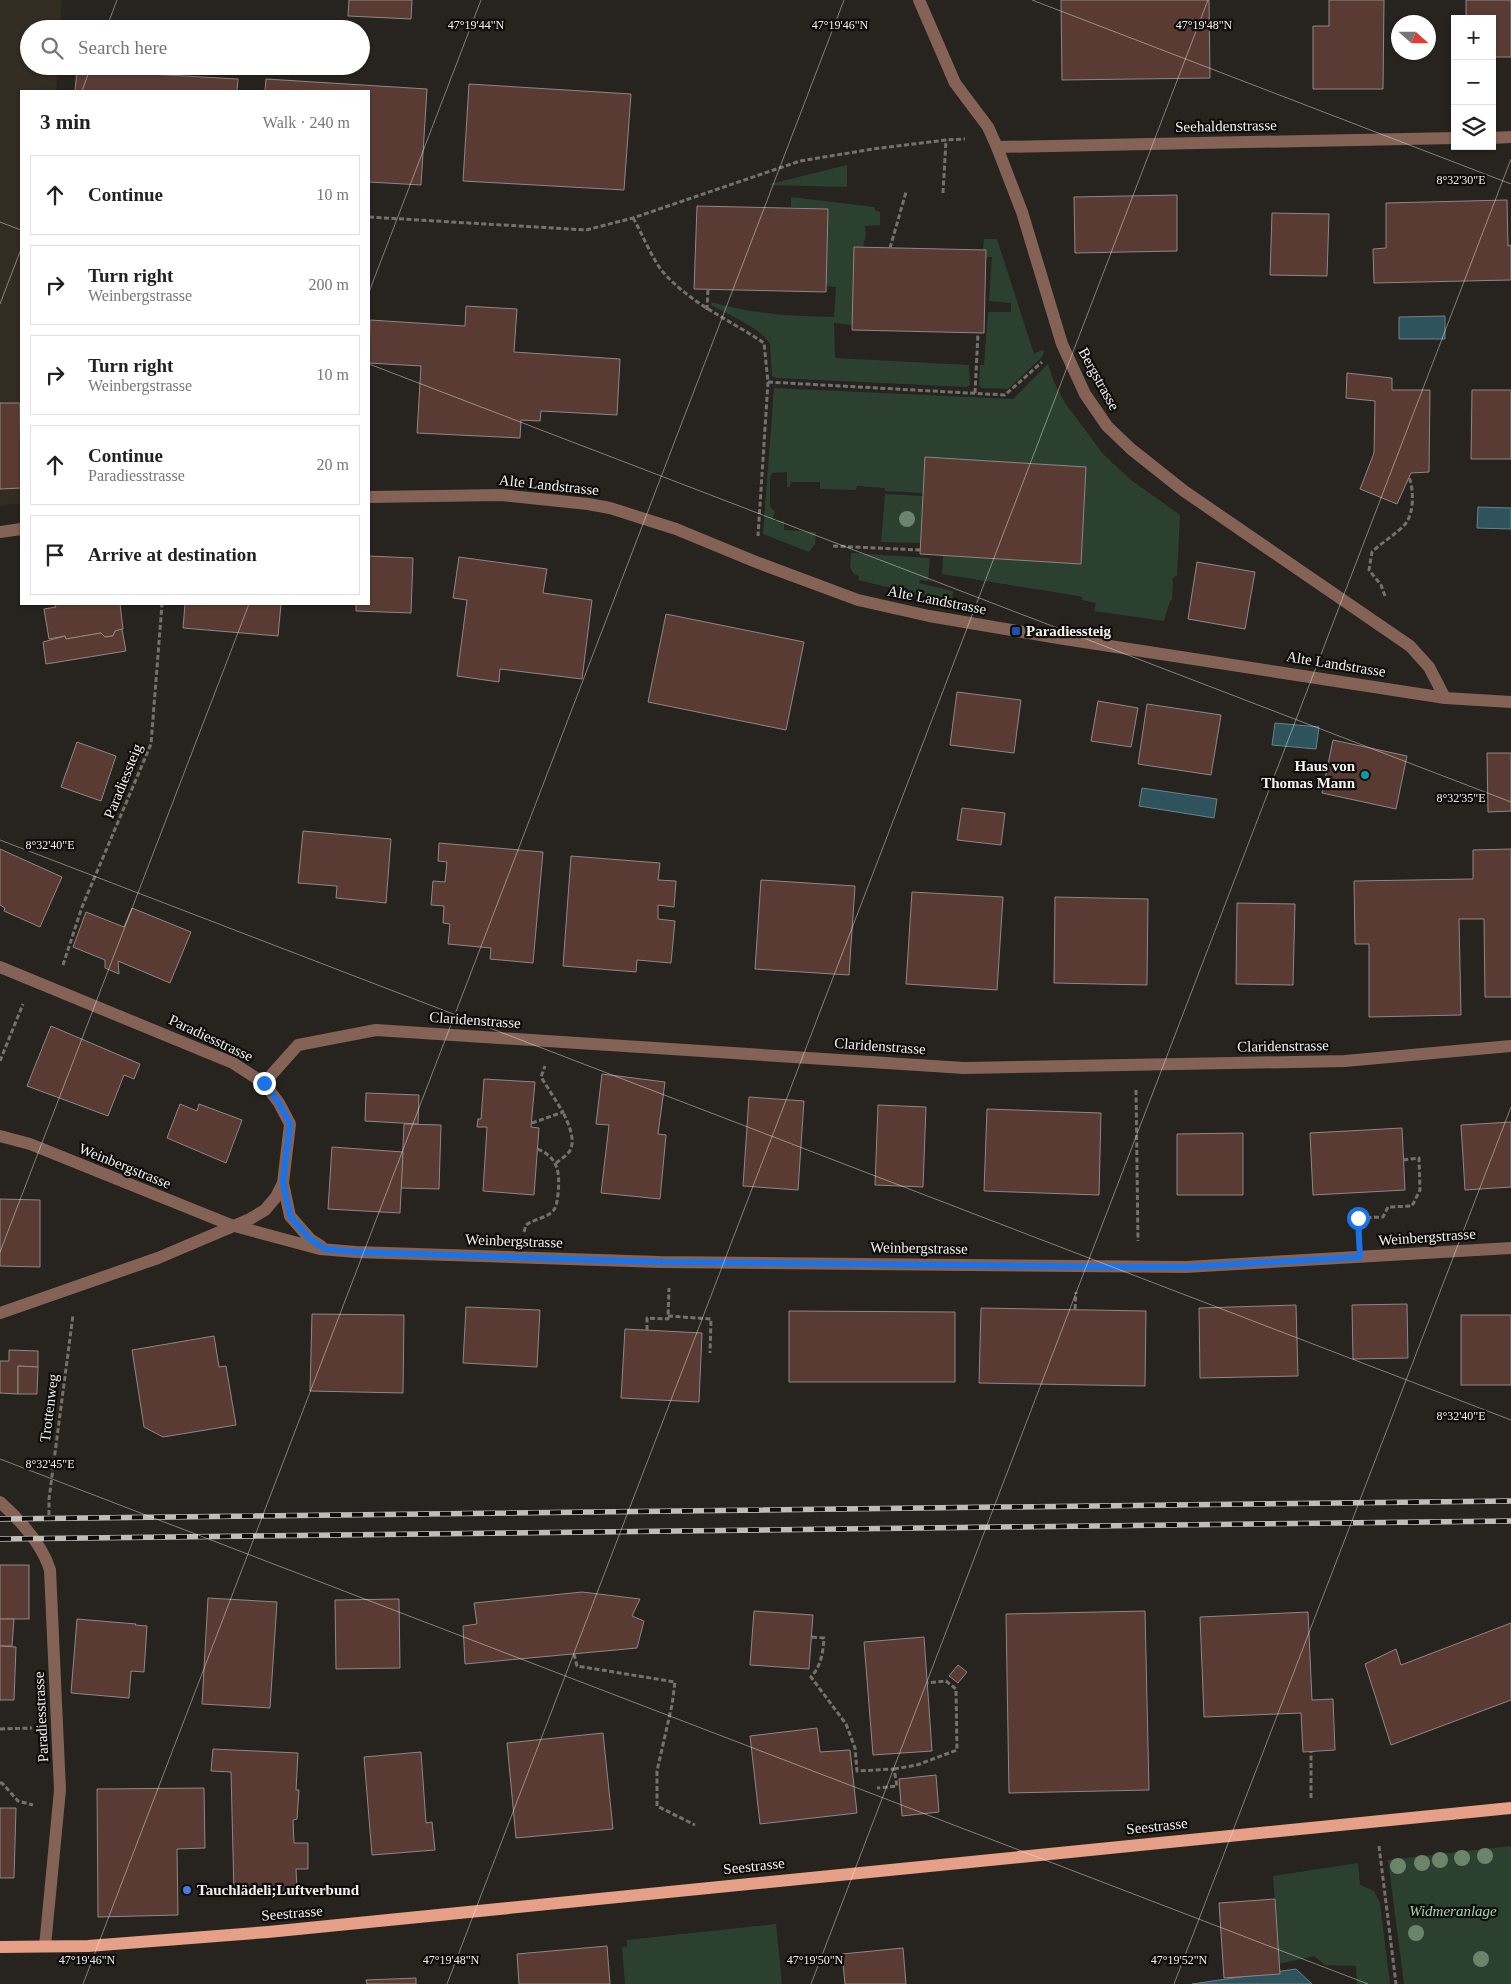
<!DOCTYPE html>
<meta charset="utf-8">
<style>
body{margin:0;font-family:Georgia,serif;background:#f6f6f6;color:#222}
.controls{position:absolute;right:15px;top:15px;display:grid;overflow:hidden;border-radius:0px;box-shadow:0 1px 4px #0004}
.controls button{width:45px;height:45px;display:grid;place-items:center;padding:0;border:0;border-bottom:1px solid #e0e0e0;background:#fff;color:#222;font:25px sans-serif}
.compass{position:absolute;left:1391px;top:15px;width:45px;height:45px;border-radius:50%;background:#fff;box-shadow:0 1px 4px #0004;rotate:111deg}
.stop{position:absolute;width:15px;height:15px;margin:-11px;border:4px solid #1a73e8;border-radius:50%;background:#fff}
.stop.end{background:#1a73e8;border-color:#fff;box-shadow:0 1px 5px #0008}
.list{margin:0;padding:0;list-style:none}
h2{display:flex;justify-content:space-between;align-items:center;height:65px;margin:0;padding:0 20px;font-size:21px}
h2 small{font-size:16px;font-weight:400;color:#767676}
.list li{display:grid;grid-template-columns:32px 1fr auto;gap:15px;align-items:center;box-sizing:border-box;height:80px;margin:0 10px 10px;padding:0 10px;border:1px solid #e0e0e0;border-radius:0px}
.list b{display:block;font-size:19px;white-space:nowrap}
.list p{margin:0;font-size:16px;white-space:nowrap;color:#767676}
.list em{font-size:16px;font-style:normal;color:#767676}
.icon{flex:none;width:28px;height:28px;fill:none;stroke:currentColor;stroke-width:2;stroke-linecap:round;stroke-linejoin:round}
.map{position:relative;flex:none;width:1511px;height:1984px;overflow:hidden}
.search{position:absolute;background:#fff;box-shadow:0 1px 4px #0004;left:20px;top:20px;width:350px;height:55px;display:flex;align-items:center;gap:12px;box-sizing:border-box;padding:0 18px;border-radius:28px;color:#767676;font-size:19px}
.panel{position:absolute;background:#fff;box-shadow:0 1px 4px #0004;left:20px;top:90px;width:350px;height:515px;border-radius:0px}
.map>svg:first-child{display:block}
</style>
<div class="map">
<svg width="1511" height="1984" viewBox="0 0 1511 1984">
<rect width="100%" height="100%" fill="#27231e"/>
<polygon fill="#332c22" points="0,0 62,0 60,29 29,29 29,66 58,66 56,91 21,91 21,503 0,506"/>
<g fill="#2c402f">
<polygon points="847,165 847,187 770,185 770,184"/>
<path d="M 791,197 L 874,207 L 876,211 L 880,212 L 880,225 L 865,226 L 866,234 L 863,247 L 854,247 L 852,325 L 834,323 L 835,358 L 969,365 L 970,385 L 967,387 L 776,378 L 772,376 L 770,344 C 761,328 727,314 711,305 L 711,302 C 752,314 791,316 834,317 L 836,287 L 826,286 L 828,209 L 791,207 Z"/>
<polygon points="984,239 997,239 1034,354 1041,350 1044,351 1042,357 1008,389 982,388 979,385 980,365 984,365 988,312 1011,312 1011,303 989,301 992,257 986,257 986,250 983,250"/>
<polygon points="1048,364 1054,382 1065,403 1103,454 1131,480 1180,515 1177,575 1172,579 1173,582 1172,599 1170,601 1164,621 1094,611 1096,603 1082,600 1082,597 1079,596 942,574 943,555 1081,564 1086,467 926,457 923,493 885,491 885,488 857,486 856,490 820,489 820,482 791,482 790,487 787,487 787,472 773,473 770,476 770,507 775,512 773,518 775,521 784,521 784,530 816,532 815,544 809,552 763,534 774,388 1013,399"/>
<polygon points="885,494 923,496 920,543 881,542"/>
<polygon points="851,553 930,558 928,581 920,580 919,583 953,591 952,600 949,602 858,580 859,576 854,574 850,568"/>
<polygon points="1511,1846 1511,1984 1404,1984 1388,1860"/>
<polygon points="1358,1863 1360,1885 1374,1891 1380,1903 1390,1984 1357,1984 1356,1966 1325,1965 1314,1956 1279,1964 1273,1876"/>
<polygon points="776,1924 782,1984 625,1984 622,1947 627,1947 627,1940"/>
</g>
<g fill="#2e535d" stroke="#698388">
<polygon points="1445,316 1445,339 1399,339 1399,317"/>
<polygon points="1478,507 1511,508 1511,529 1477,528"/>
<polygon points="1275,723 1319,727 1316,749 1272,745"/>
<polygon points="1142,788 1217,799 1214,818 1139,806"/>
<polygon points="1296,1969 1312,1984 1192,1984"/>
</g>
<g fill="#5a3b34" stroke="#8f8785">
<polygon points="349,0 412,0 411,19 348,16"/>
<polygon points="1061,0 1209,0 1210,78 1062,80"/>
<polygon points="1329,0 1384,0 1383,89 1313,89 1313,26 1329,26"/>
<polygon points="1466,0 1511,0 1511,57 1492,57 1492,19 1466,19"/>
<polygon points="77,70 238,79 237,91 75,91"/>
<polygon points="266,79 427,89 421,185 369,182 369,91 265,91"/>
<polygon points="469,84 631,94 624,190 463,181"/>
<polygon points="1177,195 1177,251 1075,253 1074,197"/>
<polygon points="1507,200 1508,246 1511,245 1511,280 1374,283 1373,249 1386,248 1386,203"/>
<polygon points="697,206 828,209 826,292 694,289"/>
<polygon points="1272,213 1329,214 1327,276 1270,275"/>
<polygon points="854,247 986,250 984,333 852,330"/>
<polygon points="466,306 517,309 514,352 620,359 617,415 541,411 540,421 521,420 520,438 417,433 421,366 369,363 370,320 465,326"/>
<polygon points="1347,373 1392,378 1392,390 1430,390 1429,472 1411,473 1397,504 1360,489 1374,453 1375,401 1346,398"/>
<polygon points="1472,390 1511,390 1511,459 1471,459"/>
<polygon points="0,403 20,403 21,488 0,489"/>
<polygon points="925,457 1086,467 1081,564 920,554"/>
<polygon points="369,556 413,558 411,613 356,611 356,604 369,604"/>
<polygon points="459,557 547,569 543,593 592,600 582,679 500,669 499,682 457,676 467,600 453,598"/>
<polygon points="1197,562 1255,572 1245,629 1188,619"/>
<polygon points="55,604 120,604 123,629 115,631 113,636 105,637 101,633 66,639 65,636 49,639 44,609 56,607"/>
<polygon points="185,604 281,604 278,636 183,628"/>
<polygon points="666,614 804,642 786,730 648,702"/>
<polygon points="122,629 126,651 46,664 43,642 65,636 66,639 101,633 105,637 113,636 115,631"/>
<polygon points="957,692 1021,700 1014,753 950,745"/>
<polygon points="1098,701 1138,708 1131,747 1091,741"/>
<polygon points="1147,704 1221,715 1211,775 1138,764"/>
<polygon points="1333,740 1407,756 1396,809 1322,793"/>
<polygon points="77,742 116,756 101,801 61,787"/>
<polygon points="1487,753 1511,753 1511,811 1488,812"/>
<polygon points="962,808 1005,813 1001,845 957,840"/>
<polygon points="303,831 391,839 386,903 336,898 337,886 298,883"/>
<polygon points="439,843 543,852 533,963 490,959 491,948 448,944 450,924 443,923 444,906 431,905 433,881 445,882 447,862 438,861"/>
<polygon points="0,849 62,877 40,927 4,911 5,908 0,905"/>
<polygon points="1511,849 1511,997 1485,997 1484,919 1459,919 1461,1015 1369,1017 1369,944 1355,944 1354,881 1473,879 1473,850"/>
<polygon points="571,856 660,863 658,880 676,881 674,907 658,905 658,919 675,921 671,963 637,960 636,972 563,966"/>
<polygon points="761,880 855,886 849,975 755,969"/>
<polygon points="912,892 1003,897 997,990 906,984"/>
<polygon points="1055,897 1148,899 1147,985 1054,983"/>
<polygon points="1237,903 1295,904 1293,985 1236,984"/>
<polygon points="132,908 191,932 170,983 118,961 119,974 105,968 105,960 73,947 86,912 124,927"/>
<polygon points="51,1026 140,1064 134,1079 124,1075 108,1116 27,1086"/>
<polygon points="602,1074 665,1082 658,1134 666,1135 660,1199 601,1193 609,1125 596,1124"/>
<polygon points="484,1079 535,1082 531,1127 539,1128 534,1195 483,1191 487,1127 477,1127 478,1119 481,1119"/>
<polygon points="366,1093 419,1095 418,1124 365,1121"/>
<polygon points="749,1097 804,1101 798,1190 743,1186"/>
<polygon points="180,1104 197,1111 199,1104 242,1120 226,1163 167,1138"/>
<polygon points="878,1105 926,1107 923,1187 875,1185"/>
<polygon points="987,1109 1101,1113 1099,1195 984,1191"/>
<polygon points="1511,1122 1511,1187 1465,1190 1461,1125"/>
<polygon points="404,1124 441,1125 439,1189 401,1188"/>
<polygon points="1402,1128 1405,1190 1313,1195 1310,1133"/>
<polygon points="1243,1133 1243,1195 1177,1195 1177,1134"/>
<polygon points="332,1147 403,1152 400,1213 328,1209"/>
<polygon points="0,1199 40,1200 40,1267 0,1266"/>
<polygon points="1407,1304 1408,1358 1353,1359 1352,1305"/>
<polygon points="1296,1305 1298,1376 1200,1378 1199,1308"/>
<polygon points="466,1307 540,1310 537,1367 463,1363"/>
<polygon points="981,1308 1146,1311 1145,1386 979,1383"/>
<polygon points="789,1311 955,1312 955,1382 789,1382"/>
<polygon points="312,1314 404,1315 403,1393 310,1391"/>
<rect x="1461" y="1315" width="50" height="70"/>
<polygon points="625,1329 702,1333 699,1402 621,1398"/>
<polygon points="214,1336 219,1367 226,1366 236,1425 163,1437 144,1427 132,1350"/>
<polygon points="9,1350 38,1351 38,1367 18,1366 18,1394 0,1393 0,1361 9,1361"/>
<polygon points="18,1366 38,1367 37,1394 18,1394"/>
<rect x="0" y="1565" width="29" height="54"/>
<polygon points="582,1592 640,1599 632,1616 644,1621 637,1648 465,1664 463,1626 477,1624 474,1603"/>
<polygon points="208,1598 277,1602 270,1708 202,1704"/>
<polygon points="399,1599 400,1668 336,1669 335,1600"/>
<polygon points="754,1611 813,1615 809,1669 750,1665"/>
<polygon points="1145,1611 1149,1790 1009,1793 1006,1614"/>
<polygon points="1308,1612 1312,1700 1333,1699 1335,1750 1303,1752 1301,1713 1204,1717 1200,1617"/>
<polygon points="0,1619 14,1619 12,1646 0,1646"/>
<polygon points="77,1619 136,1624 135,1625 147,1626 144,1672 131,1671 129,1698 71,1693"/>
<polygon points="1511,1623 1511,1700 1391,1745 1365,1664 1396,1649 1401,1665"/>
<polygon points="924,1637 932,1751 873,1755 864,1642"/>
<polygon points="0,1646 16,1647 14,1700 0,1700"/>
<polygon points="958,1665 967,1672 958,1683 949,1676"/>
<polygon points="817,1728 820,1752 850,1750 857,1813 760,1824 750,1736"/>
<polygon points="603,1733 613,1829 516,1838 507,1743"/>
<polygon points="213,1749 298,1753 296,1790 299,1790 297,1819 293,1820 294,1843 308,1843 308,1869 296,1869 297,1890 234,1893 231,1772 211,1771"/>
<polygon points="421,1752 426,1823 432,1822 435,1850 372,1855 364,1757"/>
<polygon points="936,1775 939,1812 902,1816 899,1779"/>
<polygon points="204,1788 205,1848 177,1849 178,1915 98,1917 97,1789"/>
<polygon points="0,1808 16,1808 14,1878 0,1878"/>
<polygon points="1275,1899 1280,1974 1224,1978 1219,1903"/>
<polygon points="607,1946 610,1984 519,1984 517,1954"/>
<polygon points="903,1948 906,1984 845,1984 842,1954"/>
<polygon points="416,1978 416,1984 367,1984 366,1980"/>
</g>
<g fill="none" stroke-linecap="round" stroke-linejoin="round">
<g stroke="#74716c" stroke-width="3" stroke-dasharray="5 2.5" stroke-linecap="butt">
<polyline points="943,193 946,140"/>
<polyline points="369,217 586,230 633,218 800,161 873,149 946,140 965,139"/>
<path d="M 633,218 C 642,233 652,259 663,272 C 691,304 730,320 764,343 L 768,382 L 758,536"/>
<polyline points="890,248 906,192"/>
<polyline points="707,310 708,289"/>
<polyline points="768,382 1005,395 1042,362"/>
<polyline points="975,393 978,333"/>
<polyline points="833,546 920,550"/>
<path d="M 1385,596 L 1381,585 L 1369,570 L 1372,552 C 1382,542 1397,534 1406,523 C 1414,512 1414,490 1409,477"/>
<polyline points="63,965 82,907 151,744 162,604"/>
<polyline points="0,1061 23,1004"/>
<polyline points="1136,1090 1138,1241"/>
<polyline points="532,1123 563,1112 541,1077 545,1066"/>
<path d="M 556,1163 C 560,1160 566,1156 569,1152 C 577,1141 568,1123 563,1112"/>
<path d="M 524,1232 L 526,1225 C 533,1220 544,1218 551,1213 C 557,1208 557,1201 558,1194 C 560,1174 559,1157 537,1149"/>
<polyline points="1358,1232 1358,1218 1383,1217 1388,1207 1412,1206 1420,1190 1419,1158 1403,1160"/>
<polyline points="1075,1309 1076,1292"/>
<polyline points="668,1316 711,1319 710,1353"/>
<polyline points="647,1330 647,1318 668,1319 669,1288"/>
<polyline points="49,1515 49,1499 73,1315"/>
<path d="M 812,1637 L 824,1638 C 823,1653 821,1666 811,1677 L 846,1724 L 855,1748 L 857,1771 L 894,1769 L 897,1786 L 877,1788"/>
<polyline points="574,1654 577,1666 675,1682 672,1705 657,1771 657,1806 695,1825"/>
<polyline points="0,1729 32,1728"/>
<polyline points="894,1769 917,1765 957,1750 956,1689 946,1681 927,1683"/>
<polyline points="0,1783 2,1783 18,1801 33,1805"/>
<polyline points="1311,1798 1311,1752"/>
<polyline points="1379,1846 1396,1984"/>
</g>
<g stroke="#846256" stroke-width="12">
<polyline points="919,0 955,83 988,127 997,147 1022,212 1062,344 1085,394 1107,426 1131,449 1184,491 1410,646 1429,667 1445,698"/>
<polyline points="1492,138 1511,137"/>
<polyline points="997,147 1455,138"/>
<polyline points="0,967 233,1063 264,1083 279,1103 290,1124 283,1183 276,1197 265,1210 250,1219 158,1258 0,1313"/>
<polyline points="264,1083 298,1045 376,1030 964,1068 1345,1061 1511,1046"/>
<polyline points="0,1136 30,1144 231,1225 320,1249 356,1252 660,1262 1186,1267 1511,1248"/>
<polyline points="283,1183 290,1216 310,1239 321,1246"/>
<path d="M 0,1502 C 21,1521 42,1544 50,1570 L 60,1790 L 45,1946"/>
</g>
<g stroke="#846256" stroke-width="12">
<polyline points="369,497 501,495 588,504 610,508 676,529 756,562 858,600 929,616 1058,638 1445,698 1511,702"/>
<polyline points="0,532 21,529"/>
</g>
<polyline stroke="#e5a087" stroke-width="12" points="0,1947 88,1946 268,1932 1511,1808"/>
<g stroke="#c0bdb9" stroke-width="5.5">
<g id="rail">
<polyline points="0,1519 1511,1501"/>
<polyline points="0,1539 1511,1521"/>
</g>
</g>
<use href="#rail" stroke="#0f0d0b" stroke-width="4" stroke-dasharray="11" stroke-linecap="butt"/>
</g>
<g fill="#6c846c">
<circle cx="907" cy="519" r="8"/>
<circle cx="1485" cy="1856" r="8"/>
<circle cx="1462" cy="1858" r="8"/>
<circle cx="1440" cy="1860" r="8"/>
<circle cx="1422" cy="1863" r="8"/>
<circle cx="1398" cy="1866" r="8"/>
<circle cx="1416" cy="1933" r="8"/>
<circle cx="1481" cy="1959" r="8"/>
</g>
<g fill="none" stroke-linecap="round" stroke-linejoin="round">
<polyline stroke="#1a73e8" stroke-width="6" points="264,1083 279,1103 290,1124 283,1182 290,1216 310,1239 325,1249 356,1252 660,1262 1138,1267 1186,1267 1360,1257 1358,1218"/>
</g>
<path fill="none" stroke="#f4f2ee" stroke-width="1" stroke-opacity="0.45" d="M 1032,0 L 1511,184M 106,29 L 117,0M 82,91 L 91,66M 0,222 L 21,230M 369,292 L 481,0M 0,304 L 21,249M 369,364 L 1511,802M 0,840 L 1511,1420M 0,1252 L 249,604M 0,1459 L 1368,1984M 83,1984 L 844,0M 447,1984 L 1208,0M 811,1984 L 1511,159M 1174,1984 L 1511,1107"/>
<rect fill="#1a4fb4" stroke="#0f0d0b" stroke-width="2" x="1011" y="626" width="10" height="10" rx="2.5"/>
<circle fill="#0f9aa8" stroke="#0f0d0b" stroke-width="2" cx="1365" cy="775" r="5"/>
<circle fill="#3f7fe0" stroke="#0f0d0b" stroke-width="2" cx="187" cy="1890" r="5"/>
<g text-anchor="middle" stroke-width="4.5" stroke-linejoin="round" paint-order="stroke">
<g font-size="15" fill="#f4f2ee" stroke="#0f0d0b">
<text transform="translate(1226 126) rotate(-1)" y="5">Seehaldenstrasse</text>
<text transform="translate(1099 379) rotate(61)" y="5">Bergstrasse</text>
<text transform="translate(549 485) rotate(6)" y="5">Alte Landstrasse</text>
<text transform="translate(937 600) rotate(11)" y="5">Alte Landstrasse</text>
<text transform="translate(1336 664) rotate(9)" y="5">Alte Landstrasse</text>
<text transform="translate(123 781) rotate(-68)" y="5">Paradiessteig</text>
<text transform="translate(475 1020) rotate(4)" y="5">Claridenstrasse</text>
<text transform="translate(211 1038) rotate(25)" y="5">Paradiesstrasse</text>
<text transform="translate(880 1046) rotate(4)" y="5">Claridenstrasse</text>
<text transform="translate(1283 1046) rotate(-1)" y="5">Claridenstrasse</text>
<text transform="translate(125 1166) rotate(22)" y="5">Weinbergstrasse</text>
<text transform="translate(1427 1237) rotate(-4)" y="5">Weinbergstrasse</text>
<text transform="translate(514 1241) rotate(2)" y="5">Weinbergstrasse</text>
<text transform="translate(919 1248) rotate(1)" y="5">Weinbergstrasse</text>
<text transform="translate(49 1408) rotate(-83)" y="5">Trottenweg</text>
<text transform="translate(41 1717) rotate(-93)" y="5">Paradiesstrasse</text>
<text transform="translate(1157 1826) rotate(-6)" y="5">Seestrasse</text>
<text transform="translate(754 1866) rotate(-6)" y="5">Seestrasse</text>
<text transform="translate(292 1913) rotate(-5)" y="5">Seestrasse</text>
</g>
<g font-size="15" font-weight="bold" fill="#f4f2ee" stroke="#0f0d0b" text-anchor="start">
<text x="1026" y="636">Paradiessteig</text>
<text x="1355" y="771" text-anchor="end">Haus von<tspan x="1355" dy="17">Thomas Mann</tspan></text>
<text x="197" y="1895">Tauchlädeli;Luftverbund</text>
</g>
<g font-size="15" font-style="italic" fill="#a5d4ab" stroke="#0f0d0b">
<text x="1453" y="1916">Widmeranlage</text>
</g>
</g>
<g font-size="12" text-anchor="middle" fill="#f4f2ee" stroke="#0f0d0b" stroke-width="4.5" stroke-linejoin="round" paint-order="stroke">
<text x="476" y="29">47°19'44"N</text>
<text x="840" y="29">47°19'46"N</text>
<text x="1204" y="29">47°19'48"N</text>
<text x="1461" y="184">8°32'30"E</text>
<text x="1461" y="802">8°32'35"E</text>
<text x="50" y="849">8°32'40"E</text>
<text x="1461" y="1420">8°32'40"E</text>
<text x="50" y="1468">8°32'45"E</text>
<text x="87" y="1964">47°19'46"N</text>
<text x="451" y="1964">47°19'48"N</text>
<text x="815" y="1964">47°19'50"N</text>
<text x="1179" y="1964">47°19'52"N</text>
</g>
</svg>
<div class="controls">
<button>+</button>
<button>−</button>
<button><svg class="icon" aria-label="layers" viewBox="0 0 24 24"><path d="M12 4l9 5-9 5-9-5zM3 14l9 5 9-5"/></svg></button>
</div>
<svg class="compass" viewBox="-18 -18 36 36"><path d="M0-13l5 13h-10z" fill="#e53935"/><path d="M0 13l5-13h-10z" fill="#767676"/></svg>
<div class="stop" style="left:1358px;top:1218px"></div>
<div class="stop end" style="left:264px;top:1083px"></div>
<div class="search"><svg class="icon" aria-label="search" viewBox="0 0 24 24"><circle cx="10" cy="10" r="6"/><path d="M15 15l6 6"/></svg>Search here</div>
<section class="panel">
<h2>3 min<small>Walk · 240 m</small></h2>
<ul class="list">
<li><svg class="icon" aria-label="ahead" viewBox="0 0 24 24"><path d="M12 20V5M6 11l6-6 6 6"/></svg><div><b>Continue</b></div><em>10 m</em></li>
<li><svg class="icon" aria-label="right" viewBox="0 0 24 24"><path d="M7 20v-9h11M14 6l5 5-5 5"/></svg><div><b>Turn right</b><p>Weinbergstrasse</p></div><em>200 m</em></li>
<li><svg class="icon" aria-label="right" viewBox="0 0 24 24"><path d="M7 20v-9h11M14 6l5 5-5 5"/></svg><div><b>Turn right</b><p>Weinbergstrasse</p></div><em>10 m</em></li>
<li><svg class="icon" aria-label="ahead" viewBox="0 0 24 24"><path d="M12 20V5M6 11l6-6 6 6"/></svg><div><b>Continue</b><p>Paradiesstrasse</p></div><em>20 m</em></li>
<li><svg class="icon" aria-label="arrive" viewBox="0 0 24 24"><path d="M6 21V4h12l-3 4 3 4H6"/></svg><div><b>Arrive at destination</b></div></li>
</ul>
</section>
</div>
